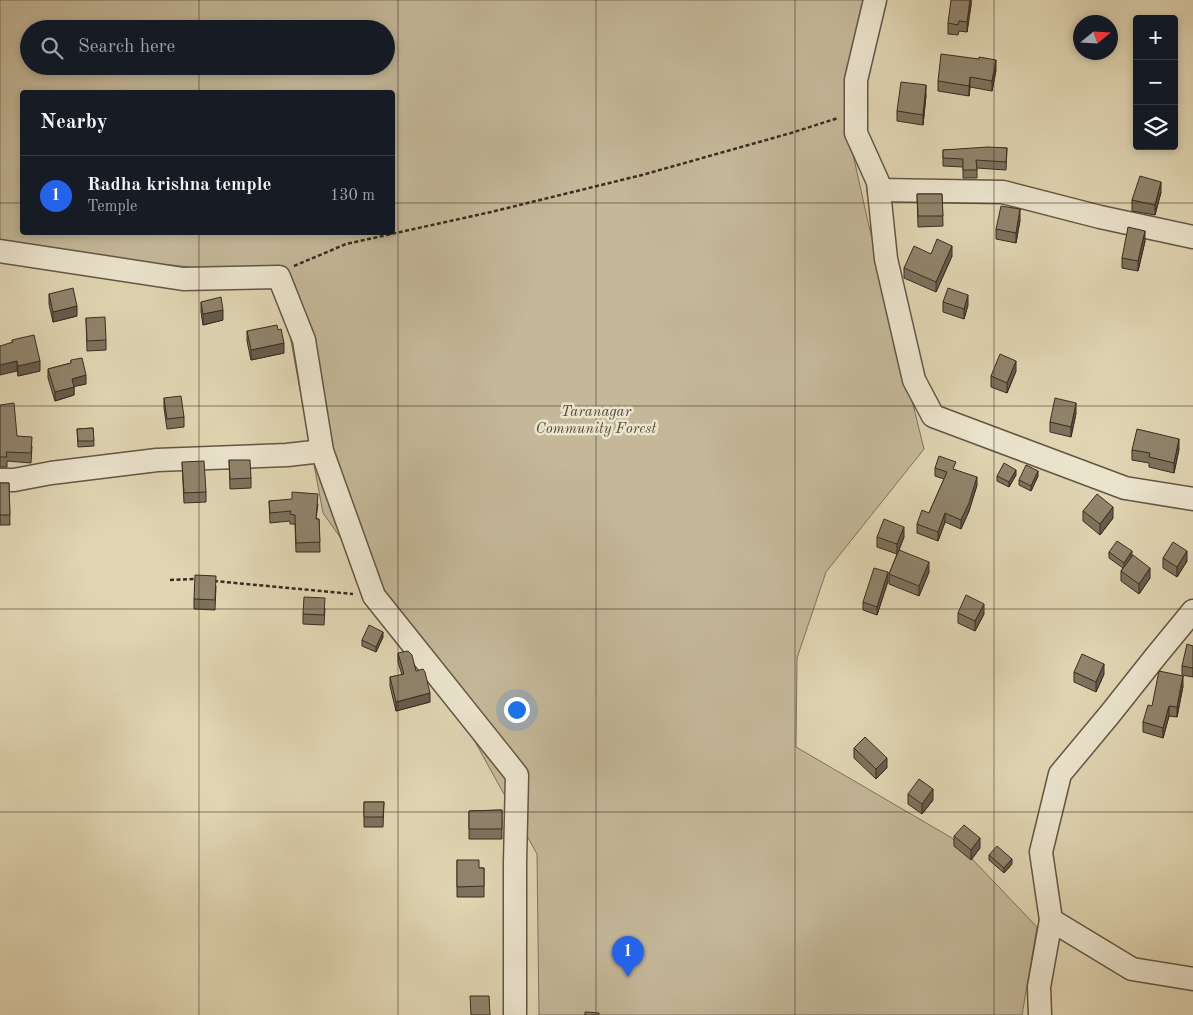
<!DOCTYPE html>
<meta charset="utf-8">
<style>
body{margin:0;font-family:"Old Standard TT",serif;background:#242831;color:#f1f3f6}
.controls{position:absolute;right:15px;top:15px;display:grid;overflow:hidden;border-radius:5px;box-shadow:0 2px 8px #0003}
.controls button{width:45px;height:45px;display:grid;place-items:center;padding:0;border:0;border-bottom:1px solid #363941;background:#171b24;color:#f1f3f6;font:25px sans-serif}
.compass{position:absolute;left:1073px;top:15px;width:45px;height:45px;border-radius:50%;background:#171b24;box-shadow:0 2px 8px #0003;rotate:72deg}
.you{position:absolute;left:516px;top:709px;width:18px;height:18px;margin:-12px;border:4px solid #fff;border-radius:50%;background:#1a73e8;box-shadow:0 0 0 8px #1a73e833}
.badge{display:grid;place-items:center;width:32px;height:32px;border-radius:50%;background:#2563eb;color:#fff;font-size:16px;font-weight:700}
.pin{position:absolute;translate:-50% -41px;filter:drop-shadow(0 1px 2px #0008)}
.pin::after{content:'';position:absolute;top:26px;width:18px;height:15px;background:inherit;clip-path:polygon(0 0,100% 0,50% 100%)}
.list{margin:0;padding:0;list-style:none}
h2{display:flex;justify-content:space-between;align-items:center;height:65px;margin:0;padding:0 20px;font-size:21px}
h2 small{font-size:16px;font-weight:400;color:#9ea1a6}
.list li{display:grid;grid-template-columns:32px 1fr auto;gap:15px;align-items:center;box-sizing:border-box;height:80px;padding:0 20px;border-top:1px solid #363941}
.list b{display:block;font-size:19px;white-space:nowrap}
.list p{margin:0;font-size:16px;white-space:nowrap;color:#9ea1a6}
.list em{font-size:16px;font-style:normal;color:#9ea1a6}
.icon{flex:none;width:28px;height:28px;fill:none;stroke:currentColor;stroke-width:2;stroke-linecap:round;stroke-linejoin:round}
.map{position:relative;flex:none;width:1193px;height:1015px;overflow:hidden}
.search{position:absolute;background:#171b24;box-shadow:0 2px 8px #0003;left:20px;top:20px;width:375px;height:55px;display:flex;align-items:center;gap:12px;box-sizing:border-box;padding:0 18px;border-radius:28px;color:#9ea1a6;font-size:19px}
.panel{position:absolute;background:#171b24;box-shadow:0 2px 8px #0003;left:20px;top:90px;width:375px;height:145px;border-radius:5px}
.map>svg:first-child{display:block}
</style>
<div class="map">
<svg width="1193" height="1015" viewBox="0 0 1193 1015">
<rect width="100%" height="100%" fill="#e0d5b2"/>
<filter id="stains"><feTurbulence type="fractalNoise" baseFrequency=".004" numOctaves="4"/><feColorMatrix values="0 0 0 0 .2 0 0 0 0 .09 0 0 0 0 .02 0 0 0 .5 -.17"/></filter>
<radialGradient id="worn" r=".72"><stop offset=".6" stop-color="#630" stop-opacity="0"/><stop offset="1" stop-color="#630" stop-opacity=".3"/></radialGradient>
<path fill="#c4b899" stroke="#7e725d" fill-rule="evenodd" d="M 0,0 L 872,0 L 845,118 L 868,222 L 924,449 L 826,572 L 797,658 L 796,747 L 952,838 L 1037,927 L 1022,1015 L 539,1015 L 537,854 L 440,678 L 323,513 L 279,277 L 0,246 ZM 29,29 L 386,29 L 386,66 L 29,66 ZM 22,92 L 392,92 L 392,232 L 22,232 Z"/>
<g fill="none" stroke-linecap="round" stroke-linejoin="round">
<g stroke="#635645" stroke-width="25">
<g id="minor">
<polyline points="875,0 856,80 856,133 878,182 886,259 914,380 933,416 1125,488 1193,499"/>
<polyline points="879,190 1003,192 1100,217 1193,237"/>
<polyline points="0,251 183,279 279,277 304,340 322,451 374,596 517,775 515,863 515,1015"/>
<polyline points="0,480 14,480 51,473 157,460 287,455 322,451"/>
<polyline points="1051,920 1132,969 1193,979"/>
<polyline points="1040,1015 1039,987 1051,920 1041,852 1060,774 1110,714 1156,656 1193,611"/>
</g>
</g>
<g stroke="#392c21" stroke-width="2.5" stroke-dasharray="4 2.5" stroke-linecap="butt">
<polyline points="294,266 346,244 491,212 642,175 791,133 838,118"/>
<polyline points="170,580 196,579"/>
<polyline points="214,581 353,594"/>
</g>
<use href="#minor" stroke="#ebe4cd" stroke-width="22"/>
</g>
<g fill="#7c725d" stroke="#392c21">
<polygon points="971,0 971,5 967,32 959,31 958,35 948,34 948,23"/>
<polygon points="996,70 992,91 970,87 969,96 938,91 938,81"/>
<polygon points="926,95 923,125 897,121 897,111"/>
<polygon points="1007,148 1006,170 977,168 977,178 963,178 963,167 943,166 943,150"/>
<polygon points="1161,192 1155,215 1132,211 1132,200"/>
<polygon points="917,194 942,194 943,226 918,227"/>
<polygon points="1020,220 1016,243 996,239 996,229"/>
<polygon points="1145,241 1138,271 1122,268 1122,258"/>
<polygon points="931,254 952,256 936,292 904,278 904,268"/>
<polygon points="49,294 77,316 53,322 49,304"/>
<polygon points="201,302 223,320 203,325 201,312"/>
<polygon points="943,302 968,305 964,319 943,312"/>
<polygon points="86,318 106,340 106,350 87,351"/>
<polygon points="247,331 284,353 251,360 247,341"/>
<polygon points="12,340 40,371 18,376"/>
<polygon points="71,360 86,384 74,386 74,395 55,401 48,378 48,369 71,363"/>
<polygon points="1016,371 1007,393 991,387 991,376"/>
<polygon points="164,398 184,417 184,427 167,429 164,408"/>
<polygon points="0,405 17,436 32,446 31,463 7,461 7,467 0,467"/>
<polygon points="1076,413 1071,437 1050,432 1050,422"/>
<polygon points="93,428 94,446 78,447 77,429"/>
<polygon points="1179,449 1174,473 1149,467 1149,463 1132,460 1132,450"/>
<polygon points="229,460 251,478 251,488 230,489"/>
<polygon points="182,462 206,492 206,502 184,503"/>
<polygon points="935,468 956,470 977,485 969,511 961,529 945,522 938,541 917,533 917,524 929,513 944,479 935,476"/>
<polygon points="1016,475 1009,487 997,481 997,476"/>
<polygon points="1038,476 1031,491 1019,485 1019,480"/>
<polygon points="0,483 9,483 10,525 0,525"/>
<polygon points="269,501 318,504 316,519 319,519 320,552 296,552 295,524 290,524 290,521 270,523"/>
<polygon points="1083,511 1113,518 1100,535 1083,521"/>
<polygon points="877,537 904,537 899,550 929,572 919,596 889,584 889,574 897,554 877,547"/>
<polygon points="1109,552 1132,556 1150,578 1139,594 1121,581 1121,571 1123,568 1109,558"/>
<polygon points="1163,558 1187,561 1177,577 1163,568"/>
<polygon points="888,581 877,615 863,610 863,602"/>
<polygon points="216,586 215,610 194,609 194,599"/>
<polygon points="325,608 324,625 303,624 303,614"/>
<polygon points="958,613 984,614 975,631 958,623"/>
<polygon points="383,637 376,652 362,646 362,640"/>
<polygon points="1193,646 1193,677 1182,675 1182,666"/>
<polygon points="398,653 416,671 430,702 396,711 390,686 390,677 402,675 398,662"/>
<polygon points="1074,672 1104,674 1096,692 1074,682"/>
<polygon points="1183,686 1177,717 1169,716 1163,738 1143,732 1143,722 1152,706"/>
<polygon points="854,748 887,768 876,779 854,758"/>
<polygon points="908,794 933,800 922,814 908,804"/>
<polygon points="364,802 384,802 383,827 364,827"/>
<polygon points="502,810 502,839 469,839 469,811"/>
<polygon points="954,836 980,848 971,860 954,846"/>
<polygon points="989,855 1012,864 1004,873 989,860"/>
<polygon points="457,860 479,868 484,868 484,897 457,897"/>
</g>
<g fill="#655c4c" stroke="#392c21">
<polygon points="970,0 971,0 971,5 967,32 967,22"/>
<polygon points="996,60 996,70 992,91 992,81"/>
<polygon points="970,77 970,87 969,96 969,86"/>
<polygon points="926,85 926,95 923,125 923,115"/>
<polygon points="1161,182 1161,192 1155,215 1155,205"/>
<polygon points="1020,209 1020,220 1016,243 1016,233"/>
<polygon points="1145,231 1145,241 1138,271 1138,261"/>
<polygon points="952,246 952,256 936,292 936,282"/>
<polygon points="968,295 968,305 964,319 964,309"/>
<polygon points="77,306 77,316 53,322 53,312"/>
<polygon points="223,310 223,320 203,325 203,314"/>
<polygon points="284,343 284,353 251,360 251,350"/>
<polygon points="17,361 17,371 0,375 0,365"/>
<polygon points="40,361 40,371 18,376 18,366"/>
<polygon points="1016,361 1016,371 1007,393 1007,383"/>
<polygon points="86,375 86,384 72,387 72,379"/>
<polygon points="74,387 74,395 55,401 55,392"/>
<polygon points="1076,403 1076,413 1071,437 1071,427"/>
<polygon points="1179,439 1179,449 1174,473 1174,463"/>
<polygon points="1016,470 1016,475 1009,487 1009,482"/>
<polygon points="1038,471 1038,476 1031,491 1031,486"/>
<polygon points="977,477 977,485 969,511 961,529 961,520"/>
<polygon points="1113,507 1113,518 1100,535 1100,524"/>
<polygon points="945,513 945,522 938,541 938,532"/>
<polygon points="904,527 904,537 897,554 897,544"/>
<polygon points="1132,551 1132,556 1124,568 1124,563"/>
<polygon points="1187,551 1187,561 1177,577 1177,567"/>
<polygon points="929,562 929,572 919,596 919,586"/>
<polygon points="1150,568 1150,578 1139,594 1139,584"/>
<polygon points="888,572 888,581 877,615 877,607"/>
<polygon points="984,604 984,614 975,631 975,621"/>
<polygon points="383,632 383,637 376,652 376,647"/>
<polygon points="1104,664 1104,674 1096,692 1096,682"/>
<polygon points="1183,676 1183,686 1177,717 1177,707"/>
<polygon points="430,693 430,702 396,711 396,702"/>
<polygon points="1169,706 1169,716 1163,738 1163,728"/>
<polygon points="887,758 887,768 876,779 876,769"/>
<polygon points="933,789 933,800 922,814 922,804"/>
<polygon points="980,838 980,848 971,860 971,850"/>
<polygon points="1012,859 1012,864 1004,873 1004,868"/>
</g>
<g fill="#90846c" stroke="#392c21">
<polygon points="951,0 970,0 967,22 959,21 958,25 948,23"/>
<polygon points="941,54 979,59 979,57 996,60 992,81 970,77 969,86 938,81"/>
<polygon points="901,82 926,85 923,115 897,111"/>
<polygon points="988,147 1007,148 1006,162 976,160 977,170 963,170 963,159 943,158 943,150"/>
<polygon points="1140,176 1161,182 1155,205 1132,200"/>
<polygon points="917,194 942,194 943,216 918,216"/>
<polygon points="1001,206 1020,209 1016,233 996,229"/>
<polygon points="1128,227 1145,231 1138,261 1122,258"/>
<polygon points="937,239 952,246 936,282 904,268 914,246 931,254"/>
<polygon points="73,288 77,306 53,312 49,294"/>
<polygon points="948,288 968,295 964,309 943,302"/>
<polygon points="221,297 223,310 203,314 201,302"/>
<polygon points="105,317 106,340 87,341 86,318"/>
<polygon points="277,325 278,330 281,329 284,343 251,350 247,331"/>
<polygon points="34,335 40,361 18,366 17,361 0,365 0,346 13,342 12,340"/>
<polygon points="1000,354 1016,361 1007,383 991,376"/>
<polygon points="82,358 86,375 72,379 74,387 55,392 48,369 71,363 71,360"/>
<polygon points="181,396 184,417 167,419 164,398"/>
<polygon points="1055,398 1076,403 1071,427 1050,422"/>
<polygon points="14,403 17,436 32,437 31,453 6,452 7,457 0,457 0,405"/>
<polygon points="93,428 94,441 78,441 77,429"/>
<polygon points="1137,429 1179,439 1174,463 1149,457 1150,453 1132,450"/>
<polygon points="939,456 956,462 953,469 977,477 969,503 961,520 945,513 938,532 917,524 922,510 929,513 947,472 935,468"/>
<polygon points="229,460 250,460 251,478 230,479"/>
<polygon points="204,461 206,492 184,493 182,462"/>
<polygon points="1004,463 1016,470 1009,482 997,476"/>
<polygon points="1026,465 1038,471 1031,486 1019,480"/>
<polygon points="0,483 9,483 10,515 0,515"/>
<polygon points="292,492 318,494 316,519 319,519 320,542 296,543 295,515 290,514 291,511 270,513 269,501 292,499"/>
<polygon points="1097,494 1113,507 1100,524 1083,511"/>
<polygon points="884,519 904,527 897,544 877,537"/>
<polygon points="1117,541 1132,551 1124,563 1109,552"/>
<polygon points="1173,542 1187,551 1177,567 1163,558"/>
<polygon points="899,550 929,562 919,586 889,574"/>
<polygon points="1133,555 1150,568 1139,584 1121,571"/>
<polygon points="874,568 888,572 877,607 863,602"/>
<polygon points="195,575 216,576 215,600 194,599"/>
<polygon points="966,595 984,604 975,621 958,613"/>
<polygon points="304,597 325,598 324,615 303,614"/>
<polygon points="369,625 383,632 376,647 362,640"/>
<polygon points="1187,644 1193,646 1193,668 1182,666"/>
<polygon points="408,651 412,655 416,671 423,669 425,672 430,693 396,702 390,677 404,674 398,653"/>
<polygon points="1082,654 1104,664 1096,682 1074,672"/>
<polygon points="1159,671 1183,676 1177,707 1169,706 1163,728 1143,722 1148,705 1152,706"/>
<polygon points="865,737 887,758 876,769 854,748"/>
<polygon points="919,779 933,789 922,804 908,794"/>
<polygon points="364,802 384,802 383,817 364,817"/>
<polygon points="502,810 502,829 469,829 469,811"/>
<polygon points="964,825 980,838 971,850 954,836"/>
<polygon points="997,846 1012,859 1004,868 989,855"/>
<polygon points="457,860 479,860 479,868 484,868 484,886 457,887"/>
<polygon points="470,996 489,996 490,1015 471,1015"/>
<polygon points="585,1012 599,1013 599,1015 585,1015"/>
</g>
<path fill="none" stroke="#392c21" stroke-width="1" stroke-opacity="0.55" d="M 199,0 L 199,29M 398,0 L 398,1015M 596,0 L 596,1015M 795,0 L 795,1015M 994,0 L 994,1015M 199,66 L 199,92M 0,203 L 22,203M 392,203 L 1193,203M 199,232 L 199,1015M 0,406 L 1193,406M 0,609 L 1193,609M 0,812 L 1193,812"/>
<g text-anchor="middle" stroke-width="5" stroke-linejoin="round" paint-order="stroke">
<g font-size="15" font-style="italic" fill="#554839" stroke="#ebe4cd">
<text x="596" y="416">Taranagar<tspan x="596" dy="17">Community Forest</tspan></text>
</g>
</g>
<rect width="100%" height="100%" filter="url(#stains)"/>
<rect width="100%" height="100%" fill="url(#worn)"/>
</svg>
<div class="controls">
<button>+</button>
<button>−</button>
<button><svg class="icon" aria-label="layers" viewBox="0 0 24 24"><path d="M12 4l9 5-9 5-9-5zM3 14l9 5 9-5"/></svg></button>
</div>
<svg class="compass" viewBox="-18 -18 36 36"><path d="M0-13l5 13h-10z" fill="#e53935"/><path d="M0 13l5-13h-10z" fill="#9ea1a6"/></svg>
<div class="you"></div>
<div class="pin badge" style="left:628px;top:977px">1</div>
<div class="search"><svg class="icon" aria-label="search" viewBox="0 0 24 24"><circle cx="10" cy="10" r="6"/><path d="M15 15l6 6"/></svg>Search here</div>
<section class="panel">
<h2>Nearby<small></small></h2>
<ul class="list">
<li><span class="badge">1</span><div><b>Radha krishna temple</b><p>Temple</p></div><em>130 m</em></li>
</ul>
</section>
</div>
